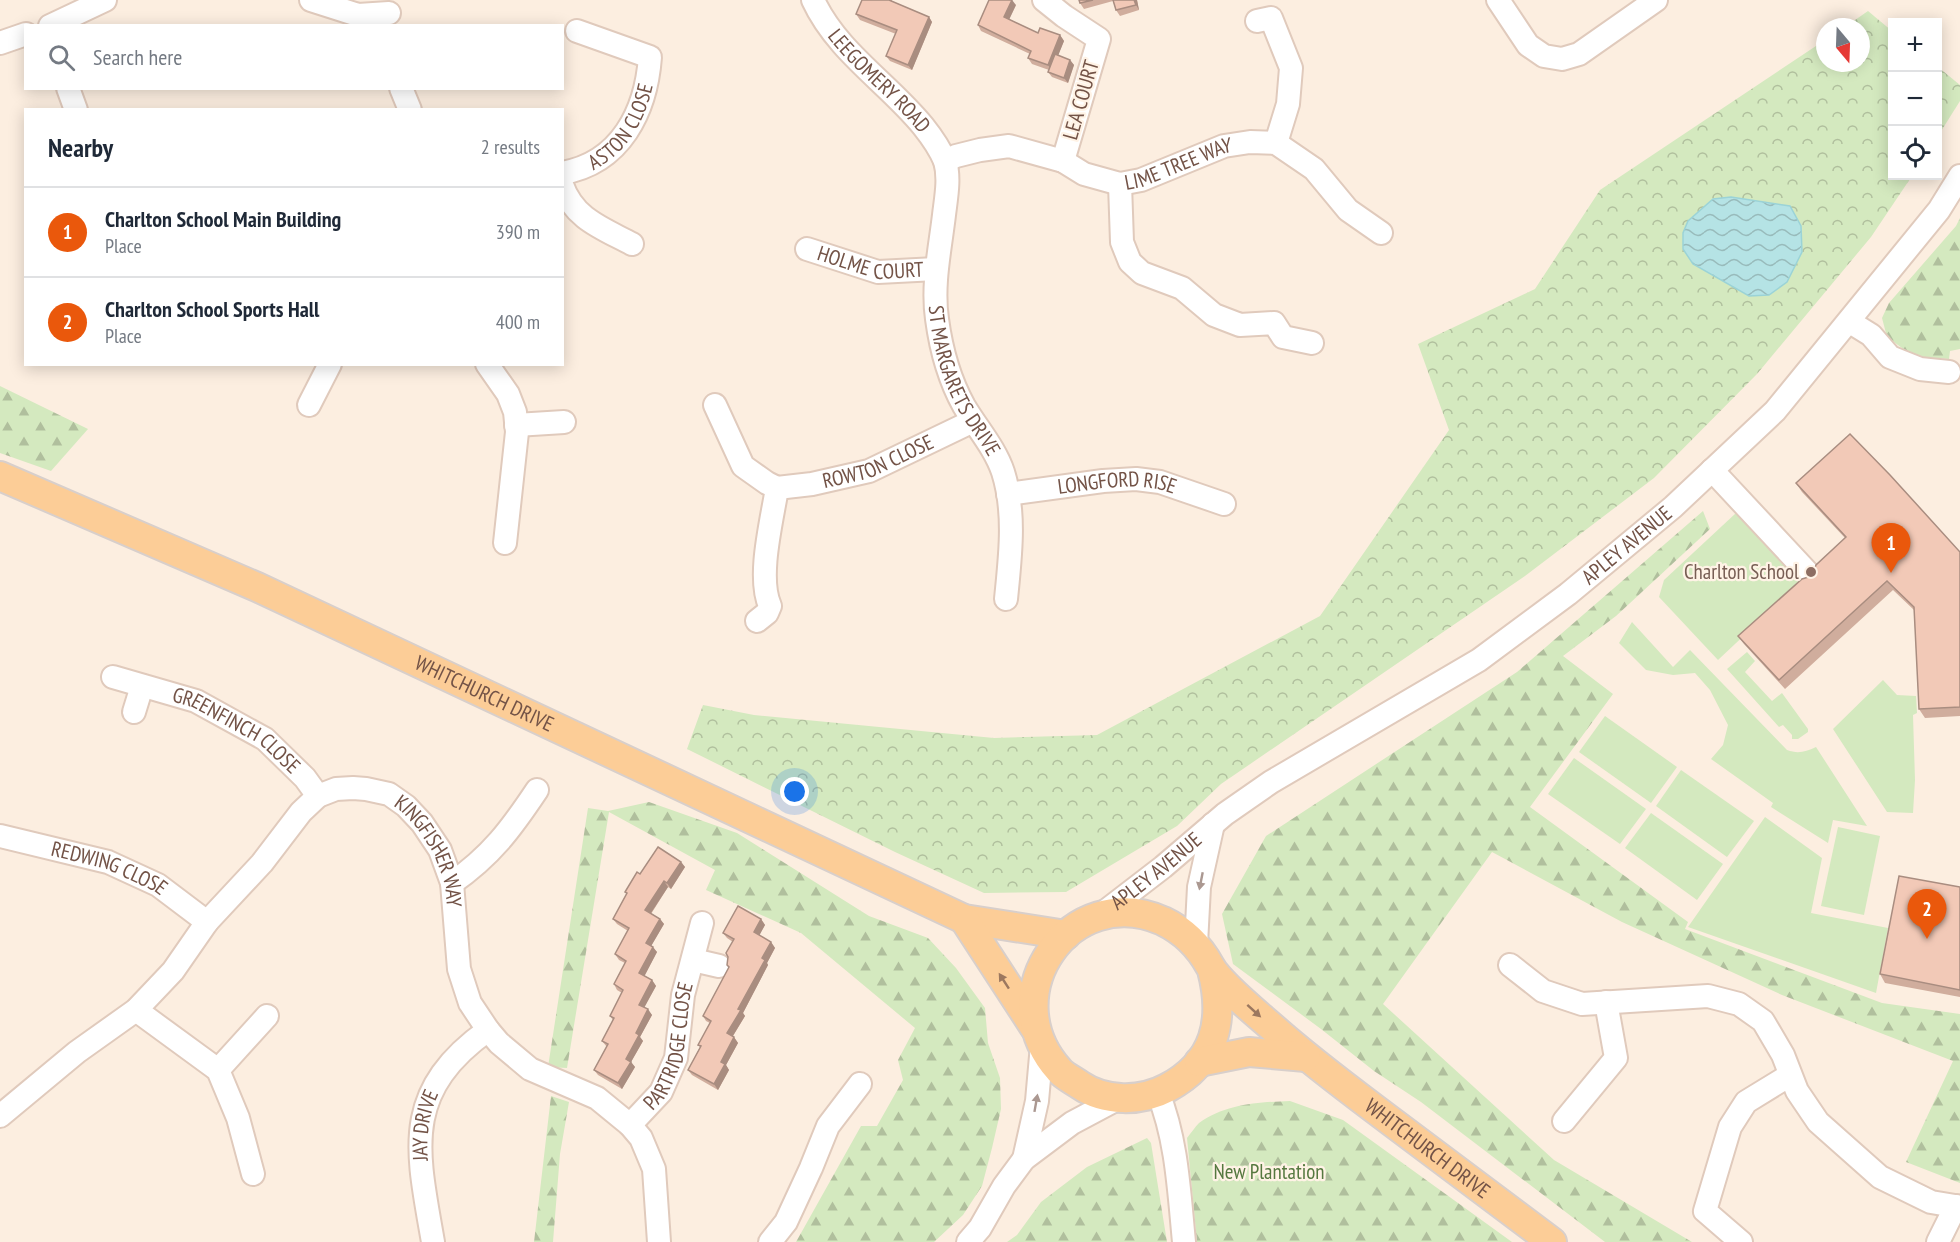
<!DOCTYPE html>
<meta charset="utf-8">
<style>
body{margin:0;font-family:"PT Sans Narrow",sans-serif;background:#f6f6f7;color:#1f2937}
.controls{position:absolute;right:18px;top:18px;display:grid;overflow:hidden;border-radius:0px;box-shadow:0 3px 15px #0003}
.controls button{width:54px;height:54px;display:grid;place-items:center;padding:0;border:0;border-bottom:2px solid #e0e1e3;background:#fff;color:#1f2937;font:30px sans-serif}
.compass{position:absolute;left:1816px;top:18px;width:54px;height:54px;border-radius:50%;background:#fff;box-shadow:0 3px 15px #0003;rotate:161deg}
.you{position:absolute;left:795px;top:792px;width:21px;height:21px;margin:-15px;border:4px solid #fff;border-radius:50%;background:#1a73e8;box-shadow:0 0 0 9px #1a73e833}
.badge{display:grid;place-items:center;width:39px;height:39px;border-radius:50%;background:#ea580c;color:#fff;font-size:20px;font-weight:700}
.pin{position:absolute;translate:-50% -50px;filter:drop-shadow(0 2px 3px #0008)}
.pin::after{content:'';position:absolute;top:32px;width:21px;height:18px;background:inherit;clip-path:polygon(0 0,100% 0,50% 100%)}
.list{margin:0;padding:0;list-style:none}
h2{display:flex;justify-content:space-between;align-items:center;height:78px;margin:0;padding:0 24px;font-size:26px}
h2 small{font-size:20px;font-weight:400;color:#747a83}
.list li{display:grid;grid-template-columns:39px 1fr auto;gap:18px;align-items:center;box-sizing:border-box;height:90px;padding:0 24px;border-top:2px solid #e0e1e3}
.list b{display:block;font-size:22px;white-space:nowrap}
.list p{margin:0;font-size:20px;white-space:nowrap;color:#747a83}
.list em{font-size:20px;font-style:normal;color:#747a83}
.icon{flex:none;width:33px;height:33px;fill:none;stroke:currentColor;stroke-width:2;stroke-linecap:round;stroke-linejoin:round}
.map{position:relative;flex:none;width:1960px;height:1242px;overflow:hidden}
.search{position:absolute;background:#fff;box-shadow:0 3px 15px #0003;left:24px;top:24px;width:540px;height:66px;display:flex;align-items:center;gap:15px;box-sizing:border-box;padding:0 21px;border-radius:0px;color:#747a83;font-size:22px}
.panel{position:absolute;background:#fff;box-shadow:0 3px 15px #0003;left:24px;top:108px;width:540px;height:258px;border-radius:0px}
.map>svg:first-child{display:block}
</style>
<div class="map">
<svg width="1960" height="1242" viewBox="0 0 1960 1242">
<defs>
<pattern id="forest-firs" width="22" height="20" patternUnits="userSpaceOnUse" patternTransform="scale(1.5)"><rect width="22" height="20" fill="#d4e9bf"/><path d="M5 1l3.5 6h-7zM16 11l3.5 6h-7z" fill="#b0bf9d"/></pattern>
<pattern id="park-crowns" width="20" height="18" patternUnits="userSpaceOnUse" patternTransform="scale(1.5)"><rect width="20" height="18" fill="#d4e9bf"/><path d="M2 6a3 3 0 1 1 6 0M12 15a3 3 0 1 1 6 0" fill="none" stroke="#b0bf9d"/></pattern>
<pattern id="water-waves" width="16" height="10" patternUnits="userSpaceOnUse" patternTransform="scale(1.5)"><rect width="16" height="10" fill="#b5e3e5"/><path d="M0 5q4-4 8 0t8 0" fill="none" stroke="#98bbbb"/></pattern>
</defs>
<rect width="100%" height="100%" fill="#fceee0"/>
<g fill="#d4e9bf">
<polygon points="1736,513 1802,581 1718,660 1659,597 1664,580"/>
<path d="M 1632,622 L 1673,667 L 1690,650 L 1787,750 C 1798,754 1805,752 1816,747 L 1867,826 L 1833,820 L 1828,843 L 1771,807 L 1773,803 L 1711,759 L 1723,745 L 1728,725 L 1710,690 L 1695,673 L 1673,675 L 1646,670 L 1619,643 Z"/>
<polygon points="1747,652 1755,661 1745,672 1772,701 1782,693 1808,729 1808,732 1798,739 1792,739 1792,735 1783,725 1779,727 1727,669"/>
<polygon points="1883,680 1897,695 1916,696 1917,713 1913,715 1915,780 1913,813 1887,812 1833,729"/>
<polygon points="1605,716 1677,767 1651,803 1579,752"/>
<polygon points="1574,758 1646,809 1620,844 1548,794"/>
<polygon points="1681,770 1754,821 1727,857 1656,806"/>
<polygon points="1651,813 1723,864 1697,900 1625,848"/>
<polygon points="1765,817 1822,858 1811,913 1888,928 1876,993 1688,927"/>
<polygon points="1838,827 1880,836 1864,915 1821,906"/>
</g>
<g fill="url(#forest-firs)">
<polygon points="1960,218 1960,349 1950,351 1949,359 1913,356 1887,337 1882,318 1889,303 1956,226"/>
<polygon points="0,386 88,429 51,471 0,453"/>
<polygon points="1703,511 1710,529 1616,616 1563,656 1613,694 1530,807 1688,922 1685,929 1882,1003 1960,1014 1960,1183 1906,1162 1953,1061 1782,995 1622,922 1492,852 1383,1004 1554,1160 1692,1242 1605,1242 1421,1102 1374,1071 1321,1029 1233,964 1222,914 1266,836 1517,672"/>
<polygon points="649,802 737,833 869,916 928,938 956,968 985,1008 988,1043 1000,1078 1001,1109 992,1148 982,1186 963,1215 934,1242 796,1242 861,1126 877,1126 903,1080 898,1060 915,1028 801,933 706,890 715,870 609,812 567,1068 548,1067 588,808 608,811"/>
<polygon points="551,1096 569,1102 560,1154 553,1242 534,1242"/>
<path d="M 1290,1101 L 1343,1120 L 1512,1242 L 1197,1242 L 1187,1138 C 1191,1133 1195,1127 1199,1123 C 1225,1104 1260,1102 1290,1101 Z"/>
<polygon points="1147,1138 1151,1143 1167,1242 1007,1242 1017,1235 1041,1202 1087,1167"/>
</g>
<g fill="url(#park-crowns)">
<polygon points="1868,11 1892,31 1892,176 1912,176 1871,237 1757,374 1654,478 1525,576 1221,784 1177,826 1066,892 984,893 895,852 687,749 703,705 754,715 994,738 1097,735 1320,616 1449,430 1418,344 1535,289 1600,190 1825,40 1825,63 1861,63 1861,27 1845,27"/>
<polygon points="1938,67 1960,85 1960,101 1938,136"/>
</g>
<polygon fill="url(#water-waves)" stroke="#9bd3d7" stroke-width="1.5" points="1731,197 1790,206 1801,226 1802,252 1787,282 1769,295 1749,296 1693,264 1683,249 1683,233 1688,221 1713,199"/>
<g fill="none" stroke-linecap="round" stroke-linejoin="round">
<g stroke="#e0cabc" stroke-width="26">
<g id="minor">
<polyline points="311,0 358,15 389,13"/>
<path id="s1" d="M 813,0 C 837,52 888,83 923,126 C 931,136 940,149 945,161 C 950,178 946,198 944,215 C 940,249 932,285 937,319 C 941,349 949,379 964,406 C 977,428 995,448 1003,472 C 1016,513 1010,558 1006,599"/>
<polyline points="1044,0 1064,16 1099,39 1063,161"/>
<polyline points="1498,0 1528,45 1544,56 1562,59 1579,54 1656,0"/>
<polyline points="1257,21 1271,18 1291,68 1288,104 1276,143"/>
<polyline points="50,26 105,0"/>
<polyline points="0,43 26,34"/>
<polyline points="68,88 76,110"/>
<polyline points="401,88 410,110"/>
<path id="s2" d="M 945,161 L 956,156 L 980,150 L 1009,146 L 1063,161 L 1084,174 L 1120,184 L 1141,180 L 1224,146 L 1250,142 L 1276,143 L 1314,169 L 1348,210 L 1381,233"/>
<path id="s3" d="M 562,173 C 621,163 646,111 650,57 L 577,31"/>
<polyline points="1120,184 1122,242 1130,262 1142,273 1182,288 1214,315 1240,325 1274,323 1283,337 1312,343"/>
<path d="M 562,185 C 574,219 602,228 632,244"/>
<path id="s4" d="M 807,249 L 878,272 L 936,269"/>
<polyline points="1850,322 1871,335 1890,357 1920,369 1949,372"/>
<polyline points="487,364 508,394 515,412 517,432 505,543"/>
<polyline points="309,405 330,364"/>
<path d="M 715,405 L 743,466 L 767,483 L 777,488 C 772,520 757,577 770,606 L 767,613 L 757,621"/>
<polyline points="516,425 564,422"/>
<polyline points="1712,470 1809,574"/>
<path id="s5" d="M 777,488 L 812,484 L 869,471 L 973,421"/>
<path id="s6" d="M 1008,494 L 1103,481 L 1136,479 L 1160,482 L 1224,504"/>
<path id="s7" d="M 113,677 L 196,701 L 265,739 L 305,778 L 318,796"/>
<polyline points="134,712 142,686"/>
<path id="s8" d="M 0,836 L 108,862 L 158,885 L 207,922"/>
<path d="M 452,883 C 491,856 511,829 537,790"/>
<path id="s9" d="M 1098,917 L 1163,867 L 1225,814 L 1271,782 L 1479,660 L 1568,594 L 1673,507 L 1775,411 L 1939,210 L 1960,176"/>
<polyline points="1196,944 1199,887 1213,824"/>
<polyline points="693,960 719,966"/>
<polyline points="1510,965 1543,991 1582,1004 1708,996 1739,1004 1763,1021 1783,1055 1797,1091 1818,1122 1880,1177 1931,1202 1960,1207"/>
<polyline points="136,1010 218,1070 238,1118 253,1174"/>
<polyline points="218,1070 267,1016"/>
<path d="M 1158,1093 C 1177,1140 1179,1191 1184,1242"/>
<path id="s10" d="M 0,1116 L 77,1052 L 136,1010 L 173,971 L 207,922 L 262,863 L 301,812 L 318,796 L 336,789 L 353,788 L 366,789 L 389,794 L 406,806 L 422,823 L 440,850 L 452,883 L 459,969 L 470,1003 L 488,1030 L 499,1043 L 530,1069 L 597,1098 L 630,1125 L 641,1138 L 654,1169 L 659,1242"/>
<polyline points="1564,1121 1616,1058 1606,1002"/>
<path id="s11" d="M 630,1125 L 661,1092 L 676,1058 L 683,995 L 702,923"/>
<polyline points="1024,1159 1037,1101 1042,1045"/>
<path id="s12" d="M 433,1242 C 417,1150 401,1092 488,1030"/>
<polyline points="770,1242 786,1222 811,1168 828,1126 860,1084"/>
<polyline points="968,1242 980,1228 1004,1186 1024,1159 1072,1123 1119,1098"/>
<polyline points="1741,1242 1705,1211 1730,1127 1746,1102 1790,1075"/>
<polyline points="1938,1242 1956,1206"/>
</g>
</g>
<g stroke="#d8cfcb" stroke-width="32">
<g id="major">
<path id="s13" d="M 0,476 L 257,587 L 964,919 L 1066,935"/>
<polyline points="964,919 1035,1028"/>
<path id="s14" d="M 1212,970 C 1225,1020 1216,1062 1167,1088 C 1141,1102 1105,1102 1080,1085 C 1073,1080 1064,1076 1059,1070 C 991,994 1071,880 1163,921 C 1184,931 1199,946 1210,966 C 1219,983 1256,1013 1272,1027 C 1310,1061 1351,1091 1392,1122 C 1445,1162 1498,1202 1552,1242"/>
<polyline points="1199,1062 1249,1052 1306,1057"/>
</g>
</g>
<use href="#minor" stroke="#fff" stroke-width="22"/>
<use href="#major" stroke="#fccd97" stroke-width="28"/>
</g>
<g fill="#d0ad9d">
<polygon points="862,0 892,0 892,1 929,17 932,22 912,70 890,61 886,56 896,34 860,20 856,14"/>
<polygon points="1079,0 1137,0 1139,10 1120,16 1116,10 1113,1 1084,9 1080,3"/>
<polygon points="1016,5 1009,19 1038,33 1060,35 1064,41 1058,55 1070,60 1074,65 1068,83 1052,77 1048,72 1049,70 1032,64 1028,58 1030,54 981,31 978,25"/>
<polygon points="1796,483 1960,552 1960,716 1925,718 1919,709 1914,610 1893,590 1785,689 1744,644 1738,636 1812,576 1845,538 1802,492"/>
<polygon points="681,862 685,867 671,889 668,887 651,914 660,919 664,924 651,946 657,952 644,976 652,980 656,986 644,1007 652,1015 640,1037 643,1041 631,1062 635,1067 622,1089 598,1075 594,1070 607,1047 602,1041 613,1020 610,1016 622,993 617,990 614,984 625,963 619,960 615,954 628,931 617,924 613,919 627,894 625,892 640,874"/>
<polygon points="1960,887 1960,997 1885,983 1880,974"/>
<polygon points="761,919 765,925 759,935 771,942 775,948 767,963 768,965 743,1013 745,1016 733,1036 738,1043 726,1065 729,1070 718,1090 692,1075 688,1070 700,1047 698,1045 710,1023 706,1021 703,1016 729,968 727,965 733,942 727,938 723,933"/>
</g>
<g fill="#a98d80">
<polygon points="1012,0 1016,5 1008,22 1004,17"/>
<polygon points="1134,0 1137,0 1139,10 1136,5"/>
<polygon points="929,17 932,22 912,70 908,65"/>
<polygon points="1060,35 1064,41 1052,71 1048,65"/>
<polygon points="1070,60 1074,65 1068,83 1064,78"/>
<polygon points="681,862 685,867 671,889 667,883"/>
<polygon points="664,881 668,887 649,916 645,910"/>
<polygon points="660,919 664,924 650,948 646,943"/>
<polygon points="761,919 765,925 758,938 754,932"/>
<polygon points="771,942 775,948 767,963 768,965 743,1013 745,1016 731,1039 727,1033 762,958"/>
<polygon points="653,947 657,952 643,979 639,973"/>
<polygon points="652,980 656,986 643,1010 639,1005"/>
<polygon points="648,1009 652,1015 640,1037 643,1041 631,1062 635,1067 622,1089 618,1083 626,1059 636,1033"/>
<polygon points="734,1037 738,1043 726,1065 729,1070 718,1090 714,1084 721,1062"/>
</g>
<g fill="#f2c9b7" stroke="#a98d80" stroke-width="1.5">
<polygon points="862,0 889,0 929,17 908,65 886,56 897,30 856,14"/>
<polygon points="989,0 1012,0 1004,17 1038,33 1040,28 1060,35 1048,65 1028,58 1031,51 978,25"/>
<polygon points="1079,0 1093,0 1080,3"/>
<polygon points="1113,0 1134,0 1136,5 1116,10"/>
<polygon points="1055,54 1070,60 1064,78 1048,72"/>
<polygon points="1850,434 1890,475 1960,552 1960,707 1919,709 1914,607 1887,581 1779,680 1738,636 1802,579 1812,576 1816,565 1846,537 1796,483"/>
<polygon points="658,847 681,862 667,883 664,881 645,910 660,919 646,943 653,947 639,973 652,980 639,1005 648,1009 636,1033 639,1035 626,1059 631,1062 618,1083 594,1070 608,1044 602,1041 614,1018 610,1016 623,990 614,984 626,961 615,954 629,928 613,919 627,893 625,892 637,872 640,874"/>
<polygon points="1899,876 1960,887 1960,990 1880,974"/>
<polygon points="738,906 761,919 754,932 771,942 762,958 765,960 738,1009 741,1010 727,1033 734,1037 721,1062 725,1064 714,1084 688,1070 701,1046 698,1045 711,1021 703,1016 729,967 727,965 728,957 726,953 734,939 723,933"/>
</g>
<defs><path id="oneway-solid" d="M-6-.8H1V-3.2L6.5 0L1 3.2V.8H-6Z" transform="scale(1.5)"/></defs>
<g fill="#ab9891">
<use href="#oneway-solid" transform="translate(1201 881) rotate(101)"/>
<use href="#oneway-solid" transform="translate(1036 1103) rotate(-80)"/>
</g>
<g fill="#9c785f">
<use href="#oneway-solid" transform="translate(1004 981) rotate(-123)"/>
<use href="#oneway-solid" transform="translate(1254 1011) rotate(42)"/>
</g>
<circle fill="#8d6e63" stroke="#fff3e6" stroke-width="2" cx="1811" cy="572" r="6"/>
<g text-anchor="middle" stroke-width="4.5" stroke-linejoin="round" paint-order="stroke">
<g font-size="21" fill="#735347" stroke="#fff3e6">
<text dy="7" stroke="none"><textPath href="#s1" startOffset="105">LEEGOMERY ROAD</textPath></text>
<text transform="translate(1081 100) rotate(-74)" y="7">LEA COURT</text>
<text dy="7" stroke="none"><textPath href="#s3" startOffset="80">ASTON CLOSE</textPath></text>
<text dy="7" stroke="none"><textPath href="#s2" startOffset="246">LIME TREE WAY</textPath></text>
<text dy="7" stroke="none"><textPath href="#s4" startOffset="66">HOLME COURT</textPath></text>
<text dy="7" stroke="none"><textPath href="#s1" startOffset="436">ST MARGARETS DRIVE</textPath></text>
<text dy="7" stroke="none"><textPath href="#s5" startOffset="105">ROWTON CLOSE</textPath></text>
<text dy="7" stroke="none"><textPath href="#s6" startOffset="110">LONGFORD RISE</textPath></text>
<text dy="7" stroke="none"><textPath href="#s9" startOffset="648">APLEY AVENUE</textPath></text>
<text dy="7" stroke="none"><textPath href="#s13" startOffset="531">WHITCHURCH DRIVE</textPath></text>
<text dy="7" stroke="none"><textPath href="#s7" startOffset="136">GREENFINCH CLOSE</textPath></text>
<text dy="7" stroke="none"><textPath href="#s10" startOffset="600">KINGFISHER WAY</textPath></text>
<text dy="7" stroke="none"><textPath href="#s9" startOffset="74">APLEY AVENUE</textPath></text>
<text dy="7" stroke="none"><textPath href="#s8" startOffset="114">REDWING CLOSE</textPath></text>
<text dy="7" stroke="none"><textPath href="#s11" startOffset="92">PARTRIDGE CLOSE</textPath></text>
<text dy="7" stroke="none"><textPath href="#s12" startOffset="118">JAY DRIVE</textPath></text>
<text dy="7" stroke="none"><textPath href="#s14" startOffset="861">WHITCHURCH DRIVE</textPath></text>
</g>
<g font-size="21" fill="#785e54" stroke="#fff3e6" text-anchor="end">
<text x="1799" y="579">Charlton School</text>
</g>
<g font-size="21" fill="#55783f" stroke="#fff3e6">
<text x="1269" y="1179">New Plantation</text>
</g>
</g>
</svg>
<div class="controls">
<button>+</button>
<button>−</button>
<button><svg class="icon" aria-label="locate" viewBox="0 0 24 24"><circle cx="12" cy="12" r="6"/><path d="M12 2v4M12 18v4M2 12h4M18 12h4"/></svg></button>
</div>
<svg class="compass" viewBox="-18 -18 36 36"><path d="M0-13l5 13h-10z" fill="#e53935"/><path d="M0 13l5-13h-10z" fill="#747a83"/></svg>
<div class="you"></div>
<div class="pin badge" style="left:1891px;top:573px">1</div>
<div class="pin badge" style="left:1927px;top:939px">2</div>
<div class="search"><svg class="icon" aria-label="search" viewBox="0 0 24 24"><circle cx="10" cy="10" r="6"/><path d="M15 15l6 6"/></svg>Search here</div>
<section class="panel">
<h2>Nearby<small>2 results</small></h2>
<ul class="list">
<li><span class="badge">1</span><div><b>Charlton School Main Building</b><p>Place</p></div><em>390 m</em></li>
<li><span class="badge">2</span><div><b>Charlton School Sports Hall</b><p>Place</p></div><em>400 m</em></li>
</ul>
</section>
</div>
